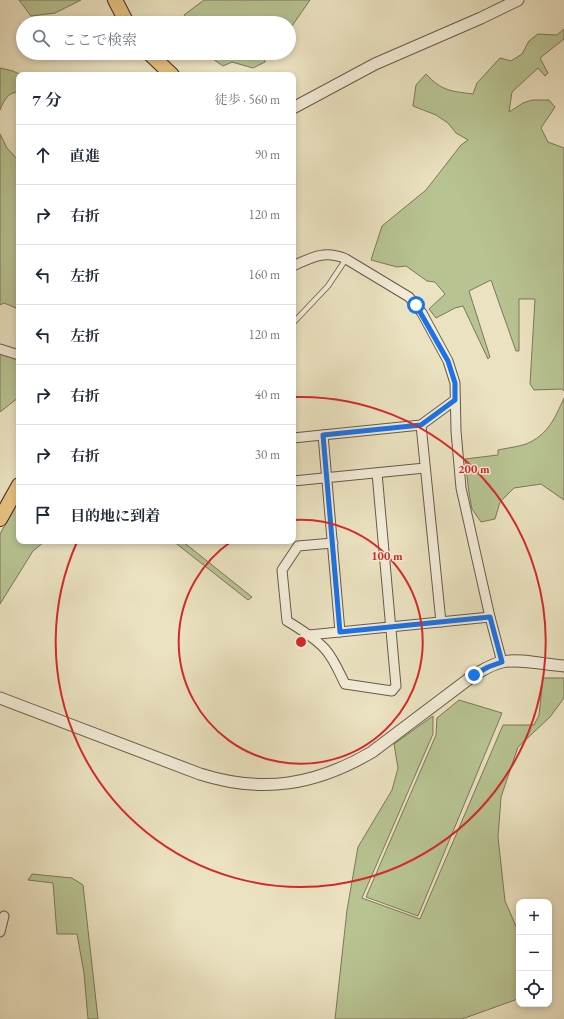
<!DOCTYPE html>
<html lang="ja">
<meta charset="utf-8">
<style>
body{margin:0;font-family:"EB Garamond","Noto Serif JP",serif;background:#f2f2f3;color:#1f2937}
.controls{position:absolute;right:12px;bottom:12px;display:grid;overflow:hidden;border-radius:8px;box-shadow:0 2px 6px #0003}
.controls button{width:36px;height:36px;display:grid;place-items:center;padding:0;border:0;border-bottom:1px solid #e0e1e3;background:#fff;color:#1f2937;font:20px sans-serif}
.stop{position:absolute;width:12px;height:12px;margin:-9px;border:3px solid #1a73e8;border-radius:50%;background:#fff}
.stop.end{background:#1a73e8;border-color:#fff;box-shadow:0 1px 4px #0008}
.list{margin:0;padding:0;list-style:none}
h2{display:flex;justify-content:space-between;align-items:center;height:52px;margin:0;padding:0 16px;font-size:17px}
h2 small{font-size:13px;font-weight:400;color:#747a83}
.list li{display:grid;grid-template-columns:26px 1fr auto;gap:12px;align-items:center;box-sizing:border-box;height:60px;padding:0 16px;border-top:1px solid #e0e1e3}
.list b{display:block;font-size:15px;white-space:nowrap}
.list em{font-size:13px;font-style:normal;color:#747a83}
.icon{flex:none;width:22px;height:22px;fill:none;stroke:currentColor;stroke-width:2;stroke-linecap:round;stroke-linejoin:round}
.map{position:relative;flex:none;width:564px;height:1019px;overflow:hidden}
.search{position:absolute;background:#fff;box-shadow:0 2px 6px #0003;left:16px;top:16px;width:280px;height:44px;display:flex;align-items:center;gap:10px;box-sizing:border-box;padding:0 14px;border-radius:22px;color:#747a83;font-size:15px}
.panel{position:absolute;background:#fff;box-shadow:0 2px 6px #0003;left:16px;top:72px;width:280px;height:472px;border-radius:8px}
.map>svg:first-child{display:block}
</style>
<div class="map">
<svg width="564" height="1019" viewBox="0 0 564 1019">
<rect width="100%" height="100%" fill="#ebe2c1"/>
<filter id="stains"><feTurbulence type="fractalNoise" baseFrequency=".005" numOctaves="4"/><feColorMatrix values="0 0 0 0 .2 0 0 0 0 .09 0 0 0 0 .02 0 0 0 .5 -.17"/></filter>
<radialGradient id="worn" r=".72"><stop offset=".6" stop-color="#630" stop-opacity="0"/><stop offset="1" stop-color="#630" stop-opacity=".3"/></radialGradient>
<g fill="#b8c392" stroke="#7c775b">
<polygon points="19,0 81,0 55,13 31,16"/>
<polygon points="204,0 310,0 292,26 286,22 277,20 275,23 189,23 184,15"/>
<path d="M 564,29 L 564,39 L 540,58 L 548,73 L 545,76 L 538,68 L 512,92 L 509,112 L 523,103 L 532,100 L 549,100 L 555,107 L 541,128 L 548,142 L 564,148 L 564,391 L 562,389 L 534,390 L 530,384 L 535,299 L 519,299 L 519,351 L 516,351 L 491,280 L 469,291 L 490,357 L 488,359 L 463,306 L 455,308 L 436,318 L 429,309 L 445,294 L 435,282 L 427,281 L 406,266 L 397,267 L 371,260 L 382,226 L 426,190 L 461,145 L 468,140 L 456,133 L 448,123 L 436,115 L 413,106 L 416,85 L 426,74 C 442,91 450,91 473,94 L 477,83 L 500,58 L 511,61 L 522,54 L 529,41 L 538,34 L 557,35 Z"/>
<polygon points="204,53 263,53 265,62 253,68 232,62 223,66"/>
<path d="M 0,68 L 13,71 L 21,75 L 19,75 L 19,92 C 8,92 4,100 0,110 Z"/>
<polygon points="0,134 7,148 19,161 19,314 16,308 4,303 0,305"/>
<polygon points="0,353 19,360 19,397 0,412"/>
<path d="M 564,398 L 564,500 L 541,484 L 514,488 L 500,502 L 495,519 L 481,522 L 472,509 L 469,493 L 465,459 L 498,455 L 498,450 C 507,448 517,447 526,444 C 548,435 555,418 564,398 Z"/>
<polygon points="19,500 19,541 45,541 33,551 0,604 0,534"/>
<polygon points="173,541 182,541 252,597 248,600"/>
<polygon points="543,678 564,678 564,698 550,717 518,747 501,797 498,837 505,901 519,933 519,997 515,1000 462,1019 335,1019 347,910 358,847 392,790 398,768 394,744 433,716 433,734 362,898 420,919 503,725 534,725 539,715"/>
<polygon points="459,700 502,713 418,916 366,897 436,735 437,718"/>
<polygon points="32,874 72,878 83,885 98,1019 88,1019 84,973 77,934 57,934 53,883 28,880"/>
</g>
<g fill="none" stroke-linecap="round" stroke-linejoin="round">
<g stroke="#6a594b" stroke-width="6">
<polyline id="service" points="293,323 328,286 346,259"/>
</g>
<g stroke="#6a594b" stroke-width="11">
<g id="minor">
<path d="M 293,266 C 312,257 325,250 346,259 L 409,297 L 422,313 L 448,361 L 455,383 L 456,431 L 461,488 L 490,617 L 502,662"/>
<polyline points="0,349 19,355"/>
<polyline points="421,425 441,622"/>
<polyline points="323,435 340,632"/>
<polyline points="293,438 421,425 455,400"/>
<polyline points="293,481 425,468"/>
<path d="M 333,543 L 298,546 L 282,570 L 287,621 C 300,629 314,637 325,649 C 334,659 339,672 345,684 L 392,691 L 396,686 L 377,473"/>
<polyline points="309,635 490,617"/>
<polyline points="0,932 4,916"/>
</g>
</g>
<g stroke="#6a594b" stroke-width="13">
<g id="tertiary">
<polyline points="293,108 375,64 481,18 518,0"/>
<path d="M 0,698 L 200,774 C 263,794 316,785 372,752 L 474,675 C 483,670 492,664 502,662 C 520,658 546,665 564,666"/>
</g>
</g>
<g stroke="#3f2b24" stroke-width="16">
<g id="primary">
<polyline points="115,0 127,23"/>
<polyline points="149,53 172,75"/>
<polyline points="0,519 19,485"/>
</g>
</g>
<use href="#service" stroke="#f2ecd7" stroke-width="4.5"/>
<use href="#minor" stroke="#f2ecd7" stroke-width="9"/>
<use href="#tertiary" stroke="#f2ecd7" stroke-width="11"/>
<use href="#primary" stroke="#e6c180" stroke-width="14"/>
</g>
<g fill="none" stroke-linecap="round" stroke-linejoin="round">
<polyline stroke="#1a73e8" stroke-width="5" points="416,305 448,361 455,383 455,400 421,425 323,435 340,632 490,617 502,662 488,667 474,675"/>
</g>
<g fill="none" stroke="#d62828" stroke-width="2">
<path d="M294 520A122 122 0 1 1 232 541"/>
<path d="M295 397A245 245 0 1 1 77 542"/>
</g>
<circle cx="301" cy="642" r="6" fill="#d62828" stroke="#f2ecd7" stroke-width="2"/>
<g font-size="12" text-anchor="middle" font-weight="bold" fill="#d62828" stroke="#f2ecd7" stroke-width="3" stroke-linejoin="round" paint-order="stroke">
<text x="474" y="473">200 m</text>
<text x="387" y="560">100 m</text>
</g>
<rect width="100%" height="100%" filter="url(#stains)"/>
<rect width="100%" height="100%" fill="url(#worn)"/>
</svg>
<div class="controls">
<button>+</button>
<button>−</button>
<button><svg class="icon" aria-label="locate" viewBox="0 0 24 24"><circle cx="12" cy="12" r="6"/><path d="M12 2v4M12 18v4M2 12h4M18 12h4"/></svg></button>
</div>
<div class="stop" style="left:416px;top:305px"></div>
<div class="stop end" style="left:474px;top:675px"></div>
<div class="search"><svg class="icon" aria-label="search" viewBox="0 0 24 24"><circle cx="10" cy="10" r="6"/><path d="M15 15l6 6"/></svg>ここで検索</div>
<section class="panel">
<h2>7 分<small>徒歩 · 560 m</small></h2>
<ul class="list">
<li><svg class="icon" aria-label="ahead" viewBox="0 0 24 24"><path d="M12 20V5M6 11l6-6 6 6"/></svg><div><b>直進</b></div><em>90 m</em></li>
<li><svg class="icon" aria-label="right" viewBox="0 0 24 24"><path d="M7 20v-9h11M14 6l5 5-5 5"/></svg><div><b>右折</b></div><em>120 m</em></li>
<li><svg class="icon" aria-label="left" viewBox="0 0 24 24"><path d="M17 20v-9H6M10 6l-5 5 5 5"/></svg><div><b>左折</b></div><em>160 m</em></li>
<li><svg class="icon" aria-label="left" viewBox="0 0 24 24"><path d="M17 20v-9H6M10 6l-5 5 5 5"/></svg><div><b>左折</b></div><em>120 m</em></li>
<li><svg class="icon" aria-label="right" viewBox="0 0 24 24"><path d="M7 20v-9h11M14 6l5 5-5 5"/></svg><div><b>右折</b></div><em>40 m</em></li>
<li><svg class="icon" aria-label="right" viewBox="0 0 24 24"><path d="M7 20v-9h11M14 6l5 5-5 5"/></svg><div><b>右折</b></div><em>30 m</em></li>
<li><svg class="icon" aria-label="arrive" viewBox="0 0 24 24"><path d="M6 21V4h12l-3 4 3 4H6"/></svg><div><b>目的地に到着</b></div></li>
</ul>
</section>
</div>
